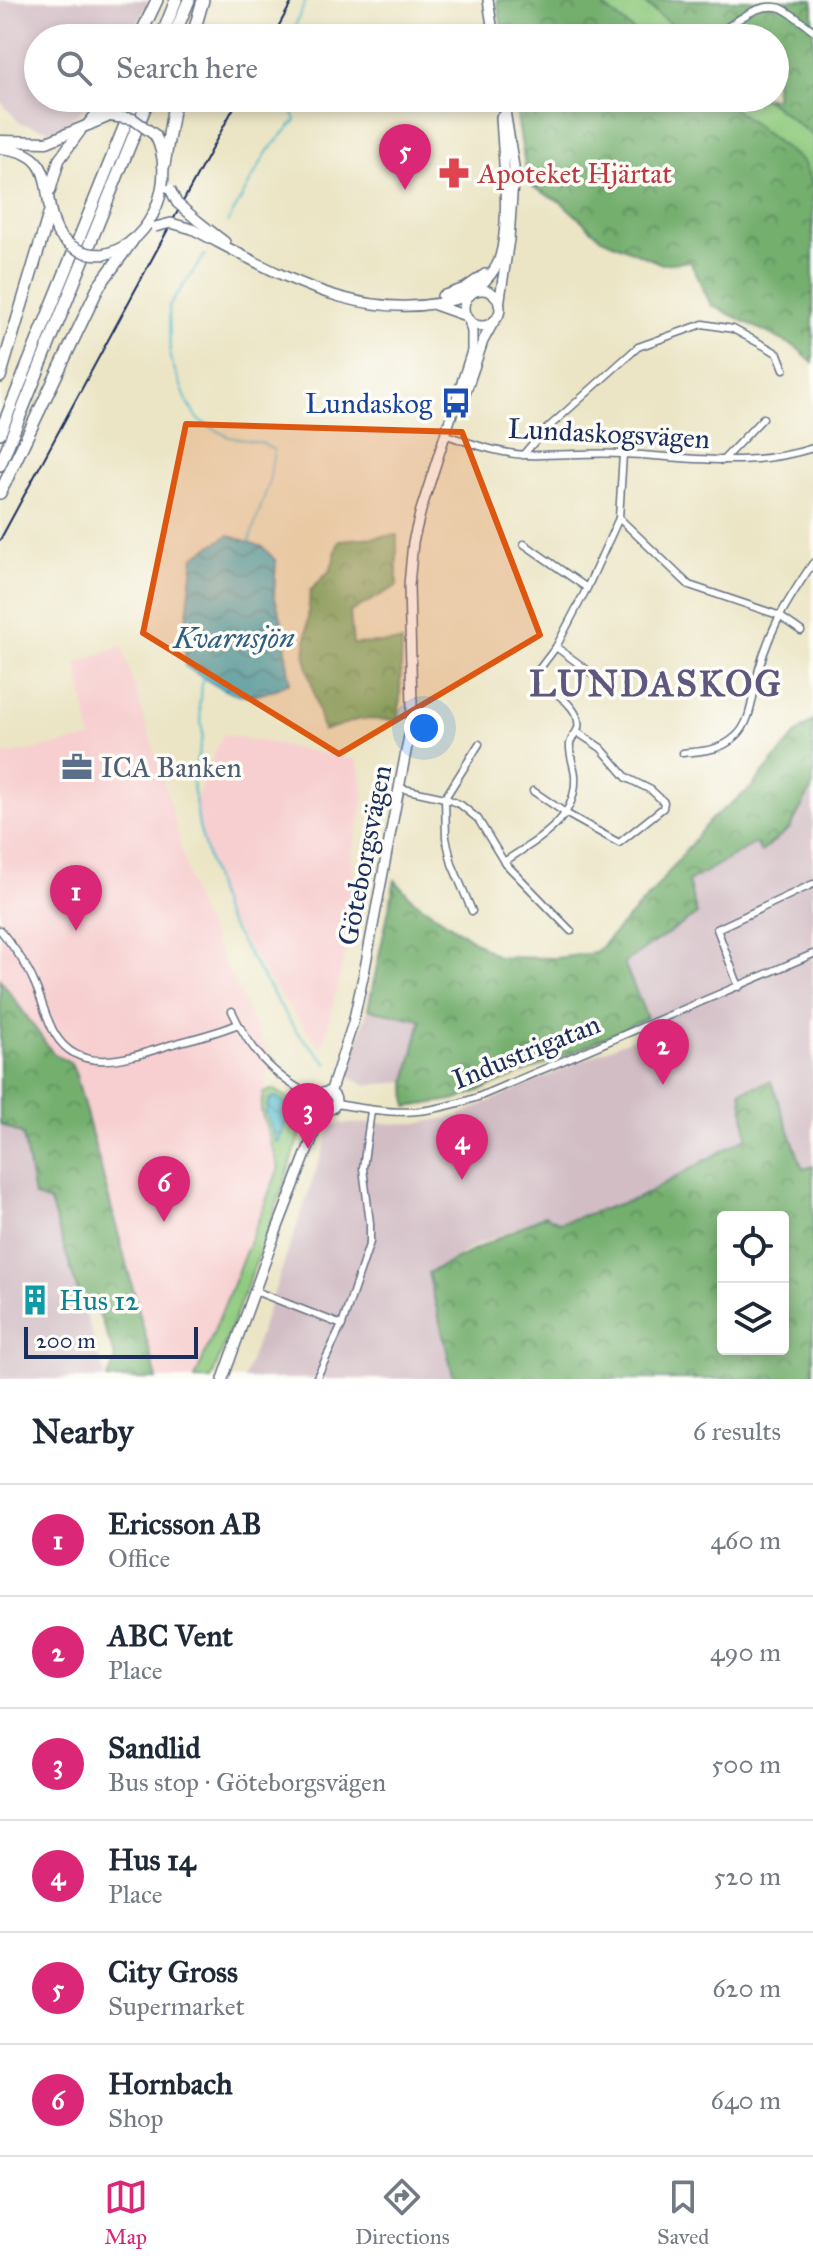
<!DOCTYPE html>
<meta charset="utf-8">
<style>
body{margin:0;font-family:"IM FELL Great Primer",serif;background:#f6f6f7;color:#1f2937}
.controls{position:absolute;right:24px;bottom:24px;display:grid;overflow:hidden;border-radius:8px;box-shadow:0 4px 12px #0003}
.controls button{width:72px;height:72px;display:grid;place-items:center;padding:0;border:0;border-bottom:2px solid #e0e1e3;background:#fff;color:#1f2937;font:40px sans-serif}
.scale{position:absolute;left:24px;bottom:20px;width:174px;box-sizing:border-box;padding-left:8px;border:4px solid #1b2f5e;border-top:0;font-size:22px;line-height:28px;white-space:nowrap;color:#1b2f5e;-webkit-text-stroke:6px #fdfcf7;paint-order:stroke}
.you{position:absolute;left:424px;top:728px;width:28px;height:28px;margin:-20px;border:6px solid #fff;border-radius:50%;background:#1a73e8;box-shadow:0 0 0 12px #1a73e833}
.badge{display:grid;place-items:center;width:52px;height:52px;border-radius:50%;background:#db2777;color:#fff;font-size:26px;font-weight:700}
.pin{position:absolute;translate:-50% -66px;filter:drop-shadow(0 2px 4px #0008)}
.pin::after{content:'';position:absolute;top:42px;width:28px;height:24px;background:inherit;clip-path:polygon(0 0,100% 0,50% 100%)}
.list{margin:0;padding:0;list-style:none}
h2{display:flex;justify-content:space-between;align-items:center;height:104px;margin:0;padding:0 32px;font-size:34px}
h2 small{font-size:26px;font-weight:400;color:#747a83}
.list li{display:grid;grid-template-columns:52px 1fr auto;gap:24px;align-items:center;box-sizing:border-box;height:112px;padding:0 32px;border-top:2px solid #e0e1e3}
.list b{display:block;font-size:30px;white-space:nowrap}
.list p{margin:0;font-size:26px;white-space:nowrap;color:#747a83}
.list em{font-size:26px;font-style:normal;color:#747a83}
.icon{flex:none;width:44px;height:44px;fill:none;stroke:currentColor;stroke-width:2;stroke-linecap:round;stroke-linejoin:round}
.map{position:relative;flex:none;width:813px;height:1379px;overflow:hidden}
.search{position:absolute;background:#fff;box-shadow:0 4px 12px #0003;left:24px;right:24px;top:24px;height:88px;display:flex;align-items:center;gap:20px;box-sizing:border-box;padding:0 28px;border-radius:44px;color:#747a83;font-size:30px}
.sheet{height:776px;background:#fff}
nav{display:flex;justify-content:space-around;align-items:center;box-sizing:border-box;height:112px;border-top:2px solid #e0e1e3;background:#fff;font-size:22px;color:#747a83}
nav a{display:grid;justify-items:center;gap:4px}
nav .on{color:#db2777}
.map>svg:first-child{display:block}
</style>
<div class="map">
<svg width="813" height="1379" viewBox="0 0 813 1379">
<defs>
<pattern id="forest-crowns" width="20" height="18" patternUnits="userSpaceOnUse" patternTransform="scale(2)"><rect width="20" height="18" fill="#74af6e"/><path d="M2 6a3 3 0 1 1 6 0M12 15a3 3 0 1 1 6 0" fill="none" stroke="#5e8f5e"/></pattern>
<pattern id="water-waves" width="16" height="10" patternUnits="userSpaceOnUse" patternTransform="scale(2)"><rect width="16" height="10" fill="#4eb9cb"/><path d="M0 5q4-4 8 0t8 0" fill="none" stroke="#4097a8"/></pattern>
</defs>
<rect width="100%" height="100%" fill="#fdfcf7"/>
<filter id="ink" filterUnits="userSpaceOnUse"><feTurbulence type="fractalNoise" baseFrequency=".0125" numOctaves="2"/><feDisplacementMap in="SourceGraphic" scale="16" xChannelSelector="R" yChannelSelector="G"/><feConvolveMatrix kernelMatrix="1 2 1 2 8 2 1 2 1" color-interpolation-filters="sRGB"/></filter>
<filter id="wash" filterUnits="userSpaceOnUse"><feTurbulence type="fractalNoise" baseFrequency=".006" numOctaves="4" result="noise"/><feDisplacementMap in="SourceGraphic" scale="32" xChannelSelector="R" yChannelSelector="G"/><feGaussianBlur stdDeviation="1.8" result="paint"/><feColorMatrix in="noise" values="0 0 0 0 0 0 0 0 0 0 0 0 0 0 0 0 0 1.4 0 .05"/><feComposite in="paint" operator="in"/></filter>
<g filter="url(#wash)">
<rect width="100%" height="100%" fill="#ebe5c5"/>
<g fill="#f7cfd0">
<polygon points="122,646 171,806 194,900 270,1057 261,1111 279,1168 195,1379 157,1379 76,1075 71,1064 52,1052 0,979 0,756 91,738 77,663"/>
<polygon points="223,734 357,760 365,793 352,856 357,904 322,1050 278,993 218,903 194,803"/>
</g>
<g fill="#d2bdc5">
<polygon points="0,0 149,0 130,38 38,38 38,98 95,98 58,132 20,123 0,101"/>
<polygon points="813,786 813,1166 803,1169 771,1082 741,1091 747,1137 638,1198 560,1224 545,1215 476,1245 428,1273 454,1379 244,1379 332,1124 421,1123 457,1116 651,1030 624,963 697,914 687,882 756,842 762,852 790,828"/>
<polygon points="368,1009 422,1020 406,1082 366,1085 351,1078 349,1069"/>
<polygon points="0,1124 23,1134 34,1196 50,1202 106,1379 0,1379"/>
</g>
<g fill="#91cb7f" stroke="#567d6e" stroke-width="2">
<polygon points="595,0 640,0 689,38 643,38"/>
<polygon points="720,98 765,98 813,136 813,186 803,162"/>
<polygon points="274,1089 303,1109 304,1124 265,1239 211,1379 195,1379 279,1168 261,1111 263,1093"/>
</g>
<g fill="url(#forest-crowns)" stroke="#486f66" stroke-width="2" fill-rule="evenodd">
<polygon points="497,0 595,0 643,38 504,38"/>
<polygon points="640,0 813,0 813,136 765,98 775,98 775,38 689,38"/>
<polygon points="514,98 720,98 803,162 813,186 813,363 796,347 711,305 690,261 662,264 601,238 561,202 528,184"/>
<polygon points="397,535 397,586 350,612 353,644 402,642 399,720 360,719 323,731 305,657 310,591 331,569 339,540"/>
<polygon points="813,720 813,786 790,828 761,852 756,843 688,882 697,914 624,963 647,1018 569,1054 459,1099 407,1107 406,1082 421,1020 368,1009 395,880 412,899 498,957 556,958 595,953 652,893 710,820 751,788 796,734"/>
<polygon points="0,979 52,1052 71,1064 76,1075 157,1379 107,1379 116,1359 96,1306 80,1298 50,1202 34,1196 23,1135 0,1124"/>
<path d="M 771,1081 L 803,1169 L 813,1166 L 813,1379 L 454,1379 L 428,1273 L 545,1215 L 560,1223 L 638,1198 L 747,1137 L 741,1091 ZM 723,1217 L 783,1217 L 783,1349 L 723,1349 Z"/>
</g>
<g fill="url(#water-waves)" stroke="#347494" stroke-width="2">
<path d="M 229,535 L 263,547 L 276,561 L 274,595 L 282,621 L 290,682 C 243,708 226,692 185,666 L 186,622 L 194,556 Z"/>
<polygon points="275,1096 287,1105 287,1121 279,1141 276,1142 266,1113 268,1101"/>
</g>
<g fill="none" stroke-linecap="round" stroke-linejoin="round">
<g stroke="#4eb9cb" stroke-width="2">
<polyline points="290,38 306,0"/>
<polyline points="228,222 267,152 296,120 287,98"/>
<polyline points="205,255 169,306 170,358 189,406 200,421 229,437 262,443 274,450 269,483 249,542"/>
<polyline points="203,677 199,706 203,735 192,779 199,826 223,913 296,1031 328,1064"/>
</g>
</g>
</g>
<g filter="url(#ink)">
<g fill="none" stroke-linecap="round" stroke-linejoin="round">
<g stroke="#646f82" stroke-width="9">
<g id="street">
<path d="M 708,38 C 731,29 754,0 781,8 C 792,13 803,23 813,30"/>
<path d="M 447,435 C 472,444 498,453 525,455 C 557,456 590,452 623,454 C 691,457 747,469 813,448"/>
<polyline points="523,455 541,434 638,347 703,324 733,329 770,349 778,354 784,369"/>
<polyline points="722,461 763,418"/>
<polyline points="619,518 689,585 778,615 801,631"/>
<polyline points="524,544 587,588"/>
<polyline points="556,647 594,675"/>
<polyline points="534,676 556,647 587,588 619,518 623,454"/>
<path d="M 683,753 C 702,751 720,751 735,737 C 749,726 752,702 755,686 C 765,636 785,604 813,563"/>
<polyline points="399,788 445,798 461,805 478,819 504,862 571,931"/>
<polyline points="533,791 567,814 619,843 663,808 664,802 651,790 627,778 601,748 577,732"/>
<path d="M 504,862 C 536,840 578,821 575,775 C 574,765 569,755 570,744 C 571,738 576,734 578,728 C 581,714 565,699 555,693"/>
<polyline points="472,911 452,864 446,838 445,798 479,744"/>
<path d="M 0,930 C 13,946 26,963 34,982 C 42,999 45,1017 55,1034 C 81,1078 134,1056 173,1044 C 195,1038 217,1033 238,1024"/>
<polyline points="739,987 717,929 813,884"/>
<path d="M 232,1011 C 250,1051 277,1081 318,1098"/>
<path d="M 336,1104 C 396,1114 419,1117 478,1097 L 813,954"/>
<polyline points="255,1291 342,1325"/>
<polyline points="316,1379 342,1325 370,1242 370,1223 363,1168 371,1111"/>
</g>
</g>
<g stroke="#646f82" stroke-width="12">
<g id="secondary">
<polyline points="488,0 494,38"/>
<polyline points="198,221 225,242"/>
<path d="M 192,229 C 280,274 367,331 470,295"/>
<path d="M 477,290 C 485,281 495,272 499,260 C 511,224 503,156 501,117"/>
<circle cx="482" cy="308" r="18"/>
<polyline points="442,296 465,288 485,274"/>
<polyline points="435,305 466,316"/>
<polyline points="499,305 509,239 514,167 503,98"/>
<polyline points="462,403 483,341 494,321"/>
<circle cx="327" cy="1101" r="9"/>
<polyline points="330,1093 353,1023 365,968 411,725 412,705 409,585 413,542 421,510 472,351 472,332 469,320"/>
<polyline points="223,1379 274,1237 323,1110"/>
</g>
</g>
<g stroke="#646f82" stroke-width="13">
<g id="primary">
<polyline points="0,141 47,142 110,116"/>
<path d="M 0,148 C 62,153 38,195 58,233"/>
<polyline points="50,191 59,160 80,131"/>
<path d="M 105,254 C 154,243 177,177 155,135"/>
</g>
</g>
<g stroke="#646f82" stroke-width="14">
<g id="highway">
<polyline points="139,38 157,0"/>
<polyline points="161,38 176,0"/>
<polyline points="173,38 189,0"/>
<polyline points="192,38 203,0"/>
<polyline points="89,124 110,98"/>
<polyline points="164,165 175,98"/>
<polyline points="0,377 50,211"/>
<polyline points="0,433 136,98"/>
<polyline points="0,465 149,98"/>
<polyline points="0,493 99,286 132,241"/>
</g>
</g>
<use href="#street" stroke="#fff" stroke-width="6"/>
<use href="#secondary" stroke="#fff" stroke-width="9"/>
<use href="#primary" stroke="#fff" stroke-width="10"/>
<use href="#highway" stroke="#fff" stroke-width="11"/>
<g stroke="#1b2f5e" stroke-width="2">
<polyline points="272,38 293,0"/>
<polyline points="0,540 239,98"/>
</g>
<g stroke="#646f82" stroke-width="12" stroke-linecap="butt">
<g id="secondary-bridge">
<polyline points="170,189 177,203 198,221"/>
<polyline points="155,227 171,223 192,229"/>
</g>
</g>
<g stroke="#646f82" stroke-width="13" stroke-linecap="butt">
<g id="primary-bridge">
<polyline points="110,116 133,119 155,135"/>
<path d="M 58,233 C 69,248 86,256 105,254"/>
</g>
</g>
<use href="#secondary-bridge" stroke="#fff" stroke-width="9"/>
<use href="#primary-bridge" stroke="#fff" stroke-width="10"/>
</g>
</g>
<path fill="#de5710" fill-opacity="0.2" stroke="#de5710" stroke-width="6" stroke-linejoin="round" d="M 186,424 L 462,432 L 540,635 L 339,754 L 143,633 Z"/>
<defs>
<g id="pharmacy-bare" transform="scale(2.4)"><path d="M-2-6h4v4h4v4h-4v4h-4v-4h-4v-4h4Z" fill="#e0444e" stroke="#fdfcf7" stroke-width="2.5" paint-order="stroke"/></g>
<g id="bus-bare" transform="scale(2.4)"><path d="M-5-6H5V4H4V6H2V4H-2V6H-4V4H-5ZM-3.5-4V0h7V-4ZM-3.5 1.2v1.5H-2V1.2ZM2 1.2v1.5H3.5V1.2Z" fill="#1a4fb4" stroke="#fdfcf7" stroke-width="2.5" paint-order="stroke"/></g>
<g id="office-bare" transform="scale(2.4)"><path d="M-6-3h4V-5.5h4V-3h4V5H-6ZM-1-4.5V-3h2v-1.5ZM-6 0V1H6V0Z" fill="#5c6f8a" stroke="#fdfcf7" stroke-width="2.5" paint-order="stroke"/></g>
<g id="building-bare" transform="scale(2.4)"><path d="M-4-6H4V6H1V3H-1V6H-4ZM-2.5-4.3h1.7v1.8h-1.7ZM.8-4.3h1.7v1.8H.8ZM-2.5-1h1.7V.8h-1.7ZM.8-1h1.7V.8H.8Z" fill="#0f9aa8" stroke="#fdfcf7" stroke-width="2.5" paint-order="stroke"/></g>
</defs>
<g fill-rule="evenodd">
<use href="#pharmacy-bare" x="454" y="173"/>
<use href="#bus-bare" x="456" y="403"/>
<use href="#office-bare" x="77" y="767"/>
<use href="#building-bare" x="35" y="1300"/>
</g>
<g text-anchor="middle" stroke-width="7" stroke-linejoin="round" paint-order="stroke">
<g font-size="28" fill="#be3a42" stroke="#fdfcf7" text-anchor="start">
<text x="478" y="183">Apoteket Hjärtat</text>
</g>
<g font-size="28" fill="#164399" stroke="#fdfcf7" text-anchor="end">
<text x="432" y="413">Lundaskog</text>
</g>
<g font-size="28" fill="#1b2f5e" stroke="#fdfcf7">
<text transform="translate(609 433) rotate(3)" y="10">Lundaskogsvägen</text>
<text transform="translate(364 855) rotate(-79)" y="10">Göteborgsvägen</text>
<text transform="translate(526 1051) rotate(-22)" y="10">Industrigatan</text>
</g>
<g font-size="28" fill="#4e5e75" stroke="#fdfcf7" text-anchor="start">
<text x="101" y="777">ICA Banken</text>
</g>
<g font-size="28" fill="#0d838f" stroke="#fdfcf7" text-anchor="start">
<text x="59" y="1310">Hus 12</text>
</g>
<g font-size="30" font-style="italic" fill="#2d5f84" stroke="#fdfcf7">
<text x="234" y="648">Kvarnsjön</text>
</g>
<g font-size="36" font-weight="bold" letter-spacing="2" fill="#5f587e" stroke="#fdfcf7">
<text x="656" y="696">LUNDASKOG</text>
</g>
</g>
</svg>
<div class="controls">
<button><svg class="icon" aria-label="locate" viewBox="0 0 24 24"><circle cx="12" cy="12" r="6"/><path d="M12 2v4M12 18v4M2 12h4M18 12h4"/></svg></button>
<button><svg class="icon" aria-label="layers" viewBox="0 0 24 24"><path d="M12 4l9 5-9 5-9-5zM3 14l9 5 9-5"/></svg></button>
</div>
<div class="scale">200 m</div>
<div class="you"></div>
<div class="pin badge" style="left:76px;top:931px">1</div>
<div class="pin badge" style="left:663px;top:1085px">2</div>
<div class="pin badge" style="left:308px;top:1149px">3</div>
<div class="pin badge" style="left:462px;top:1180px">4</div>
<div class="pin badge" style="left:405px;top:190px">5</div>
<div class="pin badge" style="left:164px;top:1222px">6</div>
<div class="search"><svg class="icon" aria-label="search" viewBox="0 0 24 24"><circle cx="10" cy="10" r="6"/><path d="M15 15l6 6"/></svg>Search here</div>
</div>
<section class="sheet">
<h2>Nearby<small>6 results</small></h2>
<ul class="list">
<li><span class="badge">1</span><div><b>Ericsson AB</b><p>Office</p></div><em>460 m</em></li>
<li><span class="badge">2</span><div><b>ABC Vent</b><p>Place</p></div><em>490 m</em></li>
<li><span class="badge">3</span><div><b>Sandlid</b><p>Bus stop · Göteborgsvägen</p></div><em>500 m</em></li>
<li><span class="badge">4</span><div><b>Hus 14</b><p>Place</p></div><em>520 m</em></li>
<li><span class="badge">5</span><div><b>City Gross</b><p>Supermarket</p></div><em>620 m</em></li>
<li><span class="badge">6</span><div><b>Hornbach</b><p>Shop</p></div><em>640 m</em></li>
</ul>
</section>
<nav>
<a class="on"><svg class="icon" aria-label="map" viewBox="0 0 24 24"><path d="M3 6l6-2 6 2 6-2v14l-6 2-6-2-6 2zM9 4v14M15 6v14"/></svg>Map</a>
<a><svg class="icon" aria-label="directions" viewBox="0 0 24 24"><path d="M12 3l9 9-9 9-9-9zM9 14v-3h6M13 9l2 2-2 2"/></svg>Directions</a>
<a><svg class="icon" aria-label="saved" viewBox="0 0 24 24"><path d="M7 4h10v16l-5-4-5 4z"/></svg>Saved</a>
</nav>
